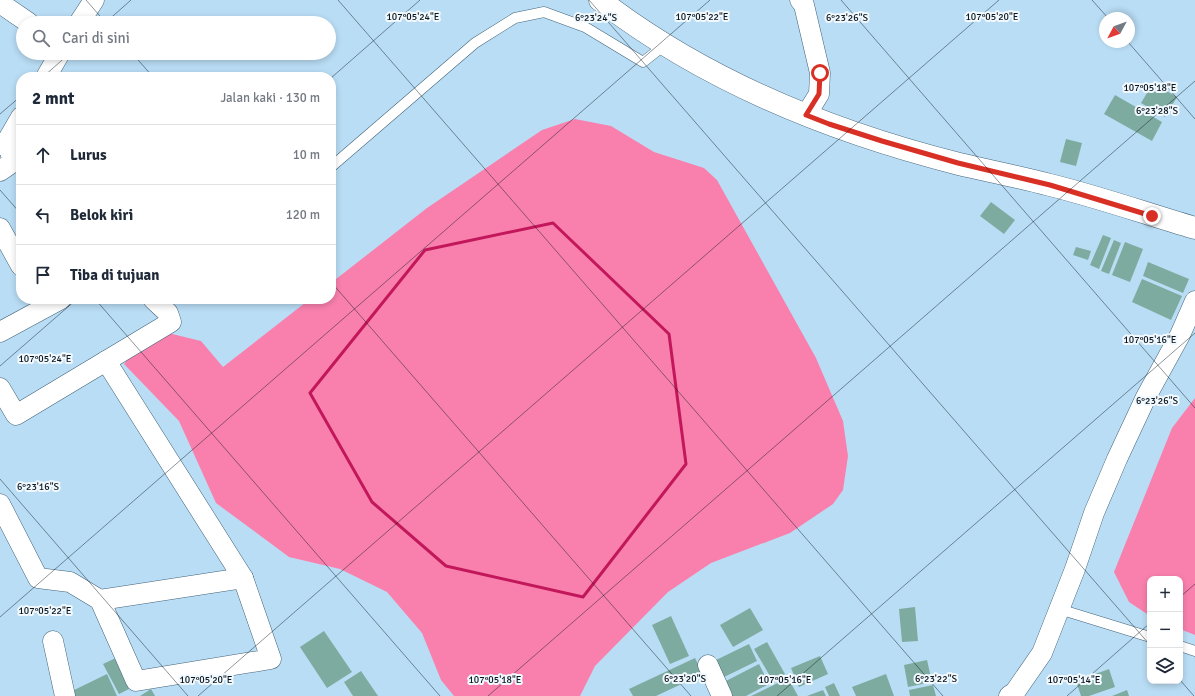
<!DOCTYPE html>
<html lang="id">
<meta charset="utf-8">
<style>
body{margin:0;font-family:Signika,sans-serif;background:#f6f6f7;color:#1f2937}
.controls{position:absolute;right:12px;bottom:12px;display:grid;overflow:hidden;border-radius:8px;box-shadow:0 2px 6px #0003}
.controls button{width:36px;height:36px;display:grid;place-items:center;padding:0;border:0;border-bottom:1px solid #e0e1e3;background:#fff;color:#1f2937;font:20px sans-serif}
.compass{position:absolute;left:1099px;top:12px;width:36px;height:36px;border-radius:50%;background:#fff;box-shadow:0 2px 6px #0003;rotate:229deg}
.stop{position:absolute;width:12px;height:12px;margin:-9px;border:3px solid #d93025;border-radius:50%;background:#fff}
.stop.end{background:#d93025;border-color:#fff;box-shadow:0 1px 4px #0008}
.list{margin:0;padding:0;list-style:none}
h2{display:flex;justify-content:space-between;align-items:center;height:52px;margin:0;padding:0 16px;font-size:17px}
h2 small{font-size:13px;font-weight:400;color:#747a83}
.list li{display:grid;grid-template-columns:26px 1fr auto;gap:12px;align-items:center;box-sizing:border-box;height:60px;padding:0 16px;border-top:1px solid #e0e1e3}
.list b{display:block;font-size:15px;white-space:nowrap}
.list em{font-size:13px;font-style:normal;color:#747a83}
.icon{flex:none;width:22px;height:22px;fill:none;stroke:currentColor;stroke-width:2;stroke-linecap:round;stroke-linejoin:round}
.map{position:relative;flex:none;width:1195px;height:696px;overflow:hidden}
.search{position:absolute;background:#fff;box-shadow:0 2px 6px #0003;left:16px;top:16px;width:320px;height:44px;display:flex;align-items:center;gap:10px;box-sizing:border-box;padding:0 14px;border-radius:22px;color:#747a83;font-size:15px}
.panel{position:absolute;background:#fff;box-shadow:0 2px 6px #0003;left:16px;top:72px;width:320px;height:232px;border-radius:16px}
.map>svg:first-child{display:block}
</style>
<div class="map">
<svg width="1195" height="696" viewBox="0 0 1195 696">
<rect width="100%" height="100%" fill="#b9ddf5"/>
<g fill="#f980ad">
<polygon points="575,119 611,126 654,152 704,168 717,180 816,358 843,421 848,456 843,490 833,504 790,533 711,563 668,592 595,666 580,696 454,696 441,680 422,633 387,592 340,569 289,557 216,503 179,421 124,364 134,351 168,333 201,341 223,367 310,299 331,299 331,283 427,208 542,130"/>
<polygon points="1195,398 1195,635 1180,629 1180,579 1150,579 1150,616 1129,602 1114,572 1172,428"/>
</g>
<g fill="#7eaba0">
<polygon points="1153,83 1177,97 1165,117 1141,103"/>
<polygon points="1115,95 1162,122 1152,141 1104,114"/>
<polygon points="1066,139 1082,143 1076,166 1060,162"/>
<polygon points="991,202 1015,220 1004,234 980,216"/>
<polygon points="1103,235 1111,238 1099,269 1090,265"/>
<polygon points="1114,240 1121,243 1109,274 1101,271"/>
<polygon points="1125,242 1143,249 1130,282 1112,275"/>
<polygon points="1076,247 1091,251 1088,260 1073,255"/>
<polygon points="1148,262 1189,279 1183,293 1143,276"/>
<polygon points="1142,279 1182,296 1171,320 1132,302"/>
<polygon points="915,607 918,641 902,642 899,609"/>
<polygon points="750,608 763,630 733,647 720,625"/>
<polygon points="671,616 689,656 670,664 652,625"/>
<polygon points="324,631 352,672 327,688 300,647"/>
<polygon points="767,642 785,674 773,681 754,649"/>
<polygon points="749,644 757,661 722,678 714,661"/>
<polygon points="820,656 828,674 799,687 791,668"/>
<polygon points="118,657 133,687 119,694 103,664"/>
<polygon points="695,658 703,674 656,696 633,696 629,689"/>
<polygon points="927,660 932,682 908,687 904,665"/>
<polygon points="759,664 769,684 746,696 731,696 724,682"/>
<polygon points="1109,669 1115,687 1089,696 1081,696 1076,681"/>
<polygon points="361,671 378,696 353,696 344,682"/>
<polygon points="107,674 117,696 71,696 70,692"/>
<polygon points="886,674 894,696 856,696 852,687"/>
<polygon points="788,678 798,696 751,696"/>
<polygon points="834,683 840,696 829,696 825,687"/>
<polygon points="933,685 936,696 910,696 909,690"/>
<polygon points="151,689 155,696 140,696"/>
<polygon points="823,690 826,696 807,696"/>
<polygon points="1127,690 1129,696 1112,696"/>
</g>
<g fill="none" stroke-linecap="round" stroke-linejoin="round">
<g stroke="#436479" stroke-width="11">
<g id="service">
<polyline points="331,167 475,43 515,18 544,12 585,27 643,62 666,44"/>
<polyline points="1059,609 1150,637"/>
<polyline points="1180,646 1195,651"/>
</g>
</g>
<g stroke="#436479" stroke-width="21">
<g id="minor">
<polyline points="800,0 804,5 820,73 819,94 806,115"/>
<polyline points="0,3 29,23"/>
<polyline points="79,23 94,0"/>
<polyline points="46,77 60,53"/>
<polyline points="0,145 7,141 21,117"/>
<polyline points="0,171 13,162 7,141"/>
<polyline points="0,228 21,266"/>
<polyline points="0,332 61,299"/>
<polyline points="0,388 16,415 171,322 168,313 153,299"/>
<polyline points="0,504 38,578 70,582 100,600 136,681 271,659 243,578 106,361"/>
<polyline points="100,600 243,578"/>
<polyline points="53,641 65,696"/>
<polyline points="708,665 722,696"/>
<polyline points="1009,696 1015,692 1042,653 1075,569 1094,513 1117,459 1146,397 1180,335 1195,301"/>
</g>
</g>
<g stroke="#436479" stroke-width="23">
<path id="tertiary" d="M 600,0 C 704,80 832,132 959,164 C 989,171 1020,177 1050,185 C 1099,197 1147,214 1195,228"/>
</g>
<use href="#service" stroke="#fff" stroke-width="10"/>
<use href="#minor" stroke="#fff" stroke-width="20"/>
<use href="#tertiary" stroke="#fff" stroke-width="22"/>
</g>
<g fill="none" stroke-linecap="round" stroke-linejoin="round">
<polyline stroke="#d93025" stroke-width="5" points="820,73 819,94 806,115 829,124 882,141 958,163 1050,185 1152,216"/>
</g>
<path fill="none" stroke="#c2185b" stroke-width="3" stroke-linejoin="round" d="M 553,223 L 669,334 L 686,464 L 583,597 L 446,566 L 372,502 L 310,393 L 425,250 Z"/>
<path fill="none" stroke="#08151d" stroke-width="1" stroke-opacity="0.45" d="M 86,0 L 106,23M 338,0 L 943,696M 589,0 L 1150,645M 841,0 L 1195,408M 1092,0 L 1108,18M 105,23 L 131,0M 1128,42 L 1195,119M 132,53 L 153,77M 43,77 L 70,53M 331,78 L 420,0M 0,114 L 21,96M 0,190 L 21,214M 331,282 L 691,696M 95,299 L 440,696M 0,366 L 77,299M 0,479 L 188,696M 1180,597 L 1195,584M 0,617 L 710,0M 1180,680 L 1194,696M 198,696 L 999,0M 488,696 L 1195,81M 777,696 L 1195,333M 1067,696 L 1150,623"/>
<g font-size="10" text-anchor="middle" fill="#08151d" stroke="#f2f9fe" stroke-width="4" stroke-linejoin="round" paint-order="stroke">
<text x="413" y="20">107°05'24"E</text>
<text x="702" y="20">107°05'22"E</text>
<text x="992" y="20">107°05'20"E</text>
<text x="596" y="21">6°23'24"S</text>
<text x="847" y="21">6°23'26"S</text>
<text x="1150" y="91">107°05'18"E</text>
<text x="1157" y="114">6°23'28"S</text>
<text x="1150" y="343">107°05'16"E</text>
<text x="45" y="362">107°05'24"E</text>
<text x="1157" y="404">6°23'26"S</text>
<text x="38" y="490">6°23'16"S</text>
<text x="45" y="614">107°05'22"E</text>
<text x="685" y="682">6°23'20"S</text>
<text x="936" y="682">6°23'22"S</text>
<text x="206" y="683">107°05'20"E</text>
<text x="495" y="683">107°05'18"E</text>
<text x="785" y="683">107°05'16"E</text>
<text x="1074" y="683">107°05'14"E</text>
</g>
</svg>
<div class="controls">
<button>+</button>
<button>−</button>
<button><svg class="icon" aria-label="layers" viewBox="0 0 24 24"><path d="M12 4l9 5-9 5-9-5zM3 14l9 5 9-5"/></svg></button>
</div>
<svg class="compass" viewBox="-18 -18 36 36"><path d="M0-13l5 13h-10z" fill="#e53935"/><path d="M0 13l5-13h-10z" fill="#747a83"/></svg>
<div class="stop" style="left:820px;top:73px"></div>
<div class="stop end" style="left:1152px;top:216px"></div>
<div class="search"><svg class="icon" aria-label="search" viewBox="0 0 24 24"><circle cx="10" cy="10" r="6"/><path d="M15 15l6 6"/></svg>Cari di sini</div>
<section class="panel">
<h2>2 mnt<small>Jalan kaki · 130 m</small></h2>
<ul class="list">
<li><svg class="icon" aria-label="ahead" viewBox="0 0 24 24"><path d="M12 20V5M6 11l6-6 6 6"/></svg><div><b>Lurus</b></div><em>10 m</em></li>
<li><svg class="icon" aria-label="left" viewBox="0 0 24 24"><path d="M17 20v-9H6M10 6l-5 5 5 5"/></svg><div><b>Belok kiri</b></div><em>120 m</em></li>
<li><svg class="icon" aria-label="arrive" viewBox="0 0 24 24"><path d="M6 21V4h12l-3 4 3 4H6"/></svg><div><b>Tiba di tujuan</b></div></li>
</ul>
</section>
</div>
